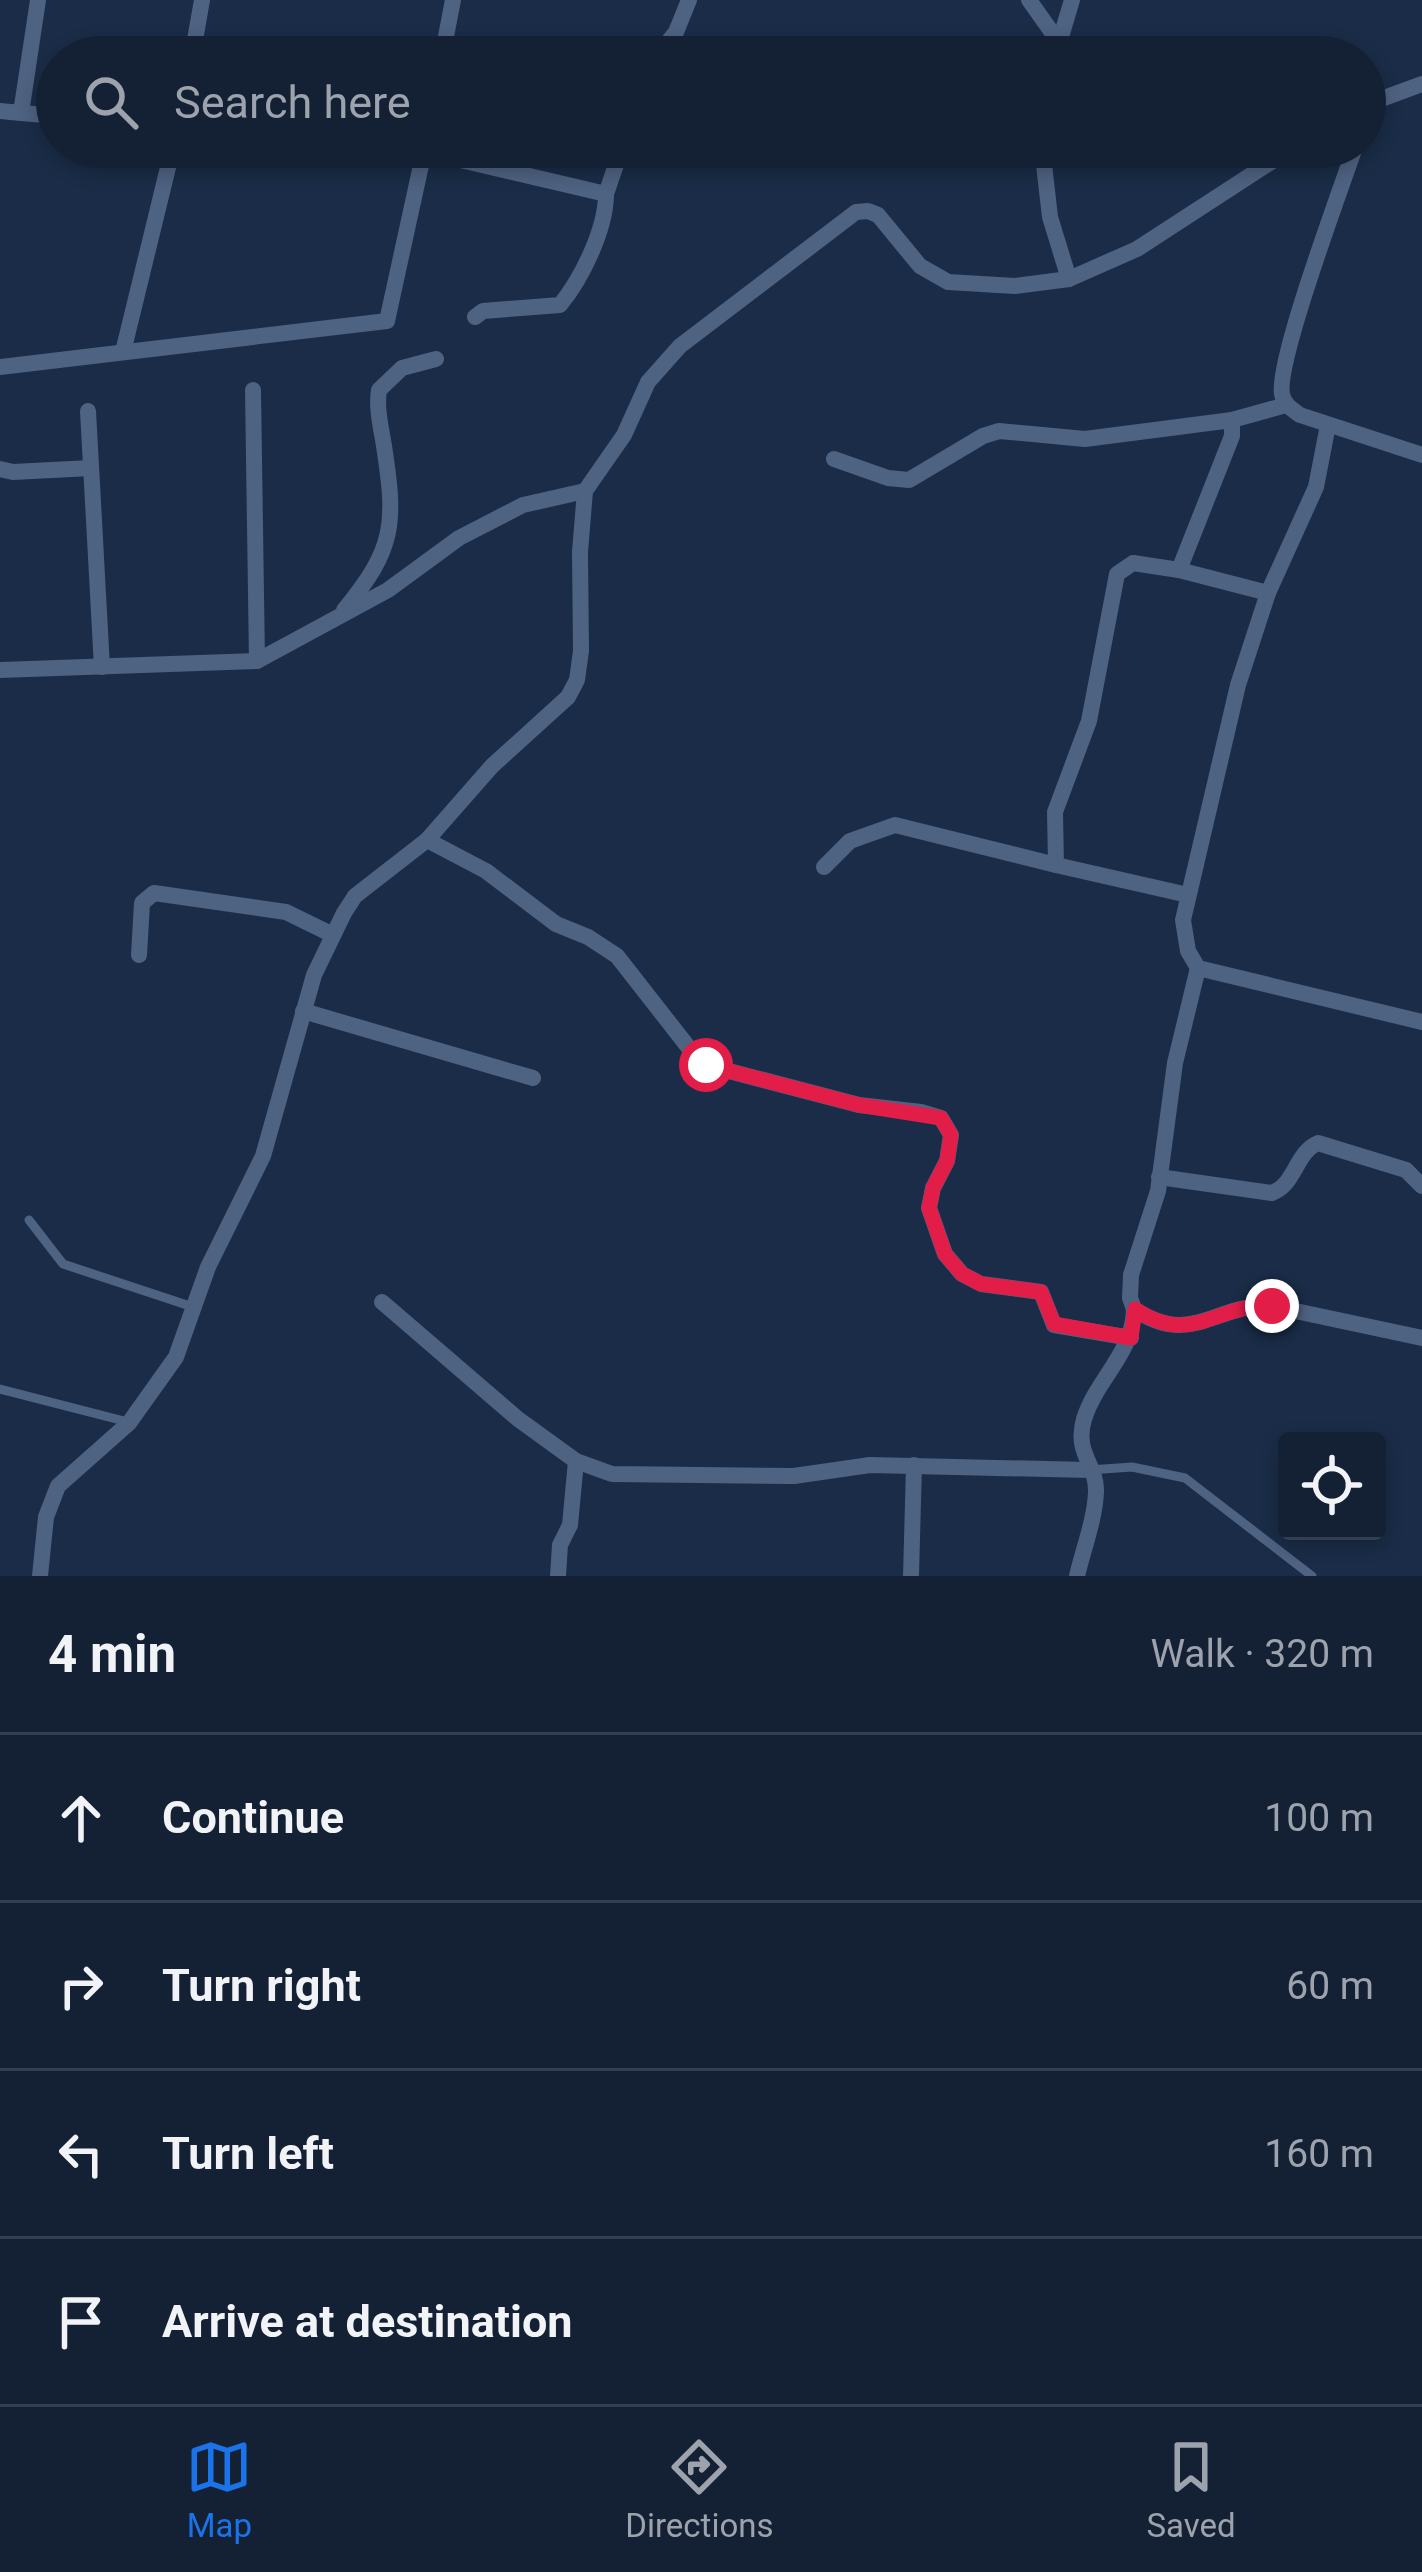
<!DOCTYPE html>
<meta charset="utf-8">
<style>
body{margin:0;font-family:Roboto,sans-serif;background:#212e41;color:#f1f3f6}
.controls{position:absolute;right:36px;bottom:36px;display:grid;overflow:hidden;border-radius:12px;box-shadow:0 6px 18px #0003}
.controls button{width:108px;height:108px;display:grid;place-items:center;padding:0;border:0;border-bottom:3px solid #333e50;background:#142135;color:#f1f3f6;font:60px sans-serif}
.stop{position:absolute;width:36px;height:36px;margin:-27px;border:9px solid #e11d48;border-radius:50%;background:#fff}
.stop.end{background:#e11d48;border-color:#fff;box-shadow:0 3px 12px #0008}
.list{margin:0;padding:0;list-style:none}
h2{display:flex;justify-content:space-between;align-items:center;height:156px;margin:0;padding:0 48px;font-size:51px}
h2 small{font-size:39px;font-weight:400;color:#9da3ad}
.list li{display:grid;grid-template-columns:78px 1fr auto;gap:36px;align-items:center;box-sizing:border-box;height:168px;padding:0 48px;border-top:3px solid #333e50}
.list b{display:block;font-size:45px;white-space:nowrap}
.list em{font-size:39px;font-style:normal;color:#9da3ad}
.icon{flex:none;width:66px;height:66px;fill:none;stroke:currentColor;stroke-width:2;stroke-linecap:round;stroke-linejoin:round}
.map{position:relative;flex:none;width:1422px;height:1576px;overflow:hidden}
.search{position:absolute;background:#142135;box-shadow:0 6px 18px #0003;left:36px;right:36px;top:36px;height:132px;display:flex;align-items:center;gap:30px;box-sizing:border-box;padding:0 42px;border-radius:66px;color:#9da3ad;font-size:45px}
.sheet{height:828px;background:#142135}
nav{display:flex;justify-content:space-around;align-items:center;box-sizing:border-box;height:168px;border-top:3px solid #333e50;background:#142135;font-size:33px;color:#9da3ad}
nav a{display:grid;justify-items:center;gap:6px}
nav .on{color:#1a73e8}
.map>svg:first-child{display:block}
</style>
<div class="map">
<svg width="1422" height="1576" viewBox="0 0 1422 1576">
<rect width="100%" height="100%" fill="#1a2c47"/>
<g fill="none" stroke-linecap="round" stroke-linejoin="round">
<g stroke="#4e6281" stroke-width="9">
<polyline points="29,1220 63,1264 193,1307"/>
<polyline points="0,1389 128,1422"/>
<polyline points="1089,1470 1132,1467 1185,1478 1312,1576"/>
</g>
<g stroke="#4e6281" stroke-width="16">
<polyline points="1029,0 1058,41"/>
<polyline points="192,57 202,0"/>
<polyline points="442,57 453,0"/>
<polyline points="656,57 676,32 689,0"/>
<polyline points="1055,57 1072,0"/>
<polyline points="1365,105 1422,84"/>
<polyline points="0,111 21,113 38,0"/>
<polyline points="21,113 57,116"/>
<path d="M 405,147 L 606,194 C 606,229 582,278 560,305 L 483,311 L 475,317"/>
<polyline points="1042,147 1050,217 1069,279"/>
<path d="M 1355,147 C 1341,189 1276,362 1282,394 C 1284,405 1292,409 1300,415 L 1422,455"/>
<polyline points="606,194 622,147"/>
<polyline points="123,352 173,147"/>
<polyline points="0,367 387,321 425,147"/>
<polyline points="253,390 257,661"/>
<polyline points="88,411 102,667"/>
<polyline points="1232,420 1232,436 1179,570 1268,593"/>
<polyline points="1328,425 1316,487 1268,593 1238,685 1183,920 1188,951 1198,968 1422,1022"/>
<polyline points="834,459 888,478 909,480 983,436 999,431 1085,439 1232,420 1286,405"/>
<polyline points="0,469 13,472 91,468"/>
<polyline points="1179,570 1133,563 1117,574 1089,721 1055,812 1056,865 1188,895"/>
<path d="M 344,610 C 395,548 396,524 384,446 C 381,427 376,408 379,390 L 402,368 L 436,359"/>
<polyline points="0,670 257,661 388,590 459,538 523,505 585,491 624,435 648,382 680,346 856,212 868,211 878,215 920,266 948,282 1015,286 1069,279 1137,249 1294,147"/>
<polyline points="427,840 486,871 556,924 588,937 617,956 696,1057 706,1065 859,1105 921,1112 941,1118 951,1135 947,1161 933,1188 929,1208 945,1254 962,1274 981,1284 1041,1292 1054,1325 1131,1338"/>
<polyline points="824,867 850,841 895,825 1056,865"/>
<polyline points="139,955 142,903 154,893 286,912 331,934"/>
<path d="M 1198,968 L 1175,1063 L 1158,1191 L 1131,1275 L 1130,1298 L 1134,1309 C 1192,1348 1215,1303 1272,1306 L 1422,1338"/>
<polyline points="303,1011 533,1078"/>
<path d="M 1159,1177 L 1272,1193 C 1296,1184 1295,1153 1318,1143 L 1406,1170 L 1422,1186"/>
<polyline points="382,1302 518,1419 576,1461 612,1474 794,1476 870,1465 1089,1470"/>
<polyline points="40,1576 46,1517 58,1486 129,1423 176,1357 208,1267 263,1156 314,975 344,913 355,896 427,840 492,766 568,697 577,680 581,651 580,552 585,491"/>
<polyline points="558,1576 560,1545 570,1525 576,1461"/>
<polyline points="911,1576 914,1465"/>
<path d="M 1077,1576 C 1083,1550 1095,1519 1096,1492 C 1097,1464 1074,1454 1084,1419 C 1097,1378 1133,1354 1134,1309"/>
</g>
</g>
<g fill="none" stroke-linecap="round" stroke-linejoin="round">
<path stroke="#e11d48" stroke-width="15" d="M 706,1065 L 859,1105 L 941,1118 L 951,1135 L 947,1161 L 933,1188 L 929,1208 L 945,1254 L 962,1274 L 981,1284 L 1041,1292 L 1054,1324 L 1131,1338 L 1135,1309 C 1192,1348 1216,1303 1272,1306"/>
</g>
</svg>
<div class="controls">
<button><svg class="icon" aria-label="locate" viewBox="0 0 24 24"><circle cx="12" cy="12" r="6"/><path d="M12 2v4M12 18v4M2 12h4M18 12h4"/></svg></button>
</div>
<div class="stop" style="left:706px;top:1065px"></div>
<div class="stop end" style="left:1272px;top:1306px"></div>
<div class="search"><svg class="icon" aria-label="search" viewBox="0 0 24 24"><circle cx="10" cy="10" r="6"/><path d="M15 15l6 6"/></svg>Search here</div>
</div>
<section class="sheet">
<h2>4 min<small>Walk · 320 m</small></h2>
<ul class="list">
<li><svg class="icon" aria-label="ahead" viewBox="0 0 24 24"><path d="M12 20V5M6 11l6-6 6 6"/></svg><div><b>Continue</b></div><em>100 m</em></li>
<li><svg class="icon" aria-label="right" viewBox="0 0 24 24"><path d="M7 20v-9h11M14 6l5 5-5 5"/></svg><div><b>Turn right</b></div><em>60 m</em></li>
<li><svg class="icon" aria-label="left" viewBox="0 0 24 24"><path d="M17 20v-9H6M10 6l-5 5 5 5"/></svg><div><b>Turn left</b></div><em>160 m</em></li>
<li><svg class="icon" aria-label="arrive" viewBox="0 0 24 24"><path d="M6 21V4h12l-3 4 3 4H6"/></svg><div><b>Arrive at destination</b></div></li>
</ul>
</section>
<nav>
<a class="on"><svg class="icon" aria-label="map" viewBox="0 0 24 24"><path d="M3 6l6-2 6 2 6-2v14l-6 2-6-2-6 2zM9 4v14M15 6v14"/></svg>Map</a>
<a><svg class="icon" aria-label="directions" viewBox="0 0 24 24"><path d="M12 3l9 9-9 9-9-9zM9 14v-3h6M13 9l2 2-2 2"/></svg>Directions</a>
<a><svg class="icon" aria-label="saved" viewBox="0 0 24 24"><path d="M7 4h10v16l-5-4-5 4z"/></svg>Saved</a>
</nav>
